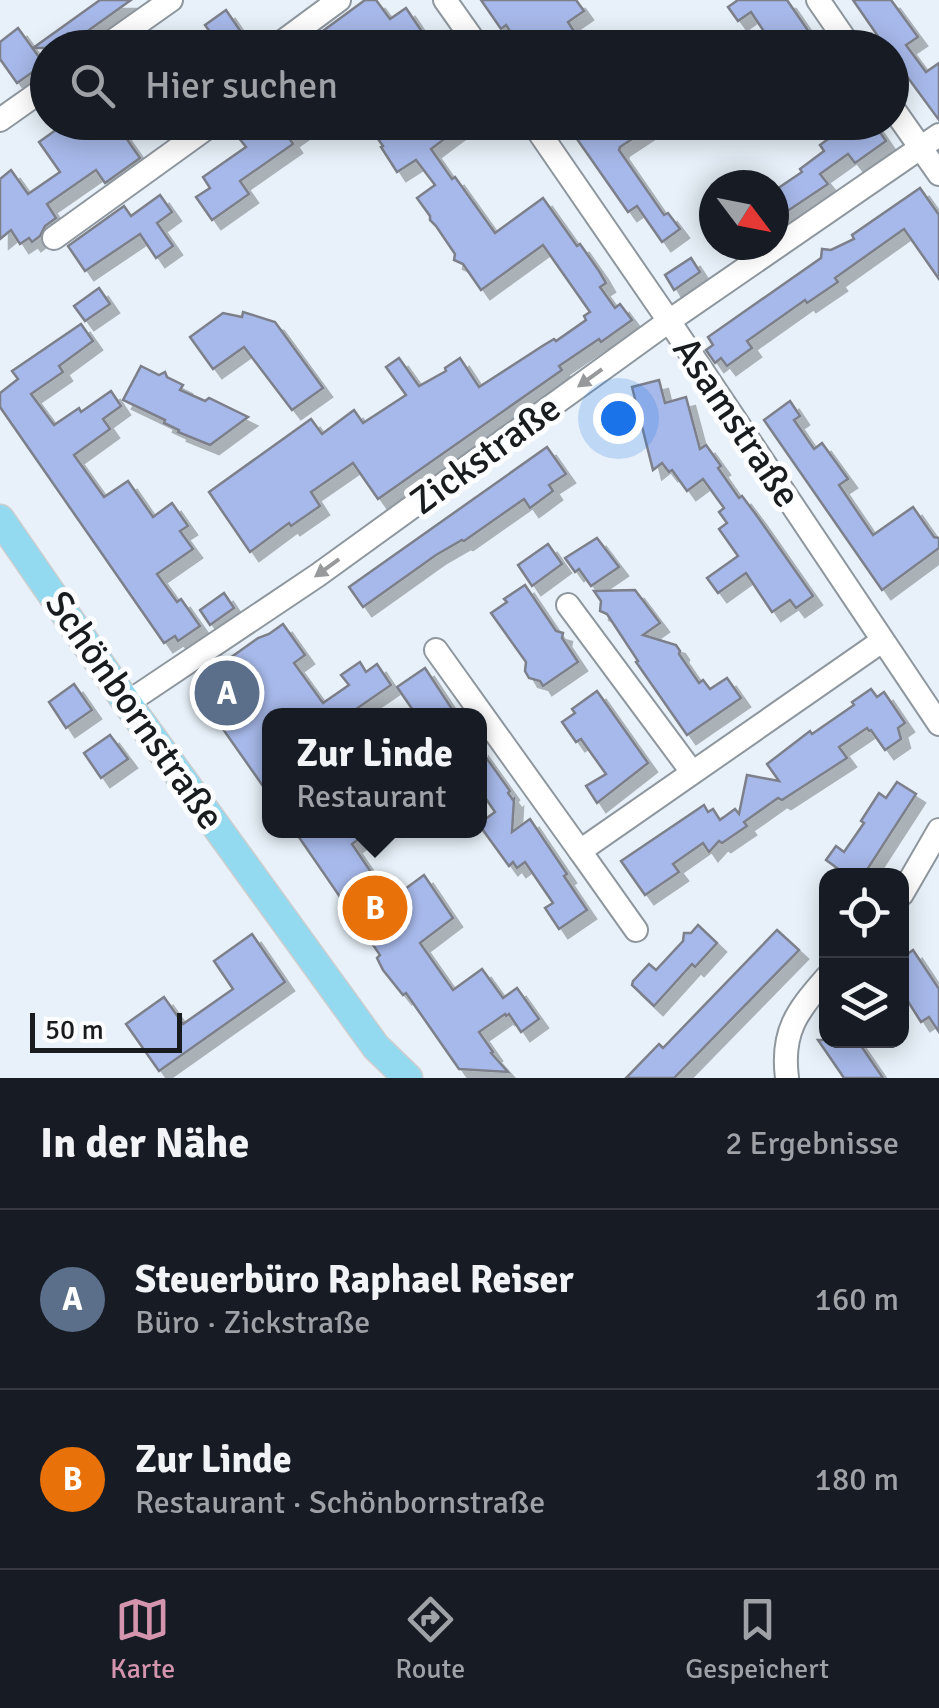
<!DOCTYPE html>
<html lang="de">
<meta charset="utf-8">
<style>
body{margin:0;font-family:Signika,sans-serif;background:#242831;color:#f1f3f6}
.controls{position:absolute;right:30px;bottom:30px;display:grid;overflow:hidden;border-radius:20px;box-shadow:0 5px 25px #0003}
.controls button{width:90px;height:90px;display:grid;place-items:center;padding:0;border:0;border-bottom:2px solid #363941;background:#171b24;color:#f1f3f6;font:50px sans-serif}
.compass{position:absolute;left:699px;top:170px;width:90px;height:90px;border-radius:50%;background:#171b24;box-shadow:0 5px 25px #0003;rotate:122deg}
.scale{position:absolute;left:30px;bottom:25px;width:152px;box-sizing:border-box;padding-left:10px;border:5px solid #181c1e;border-top:0;font-size:28px;line-height:35px;white-space:nowrap;color:#181c1e;-webkit-text-stroke:8px #fbfdff;paint-order:stroke}
.you{position:absolute;left:618px;top:418px;width:35px;height:35px;margin:-25px;border:8px solid #fff;border-radius:50%;background:#1a73e8;box-shadow:0 0 0 15px #1a73e833}
.badge{display:grid;place-items:center;width:65px;height:65px;border-radius:50%;background:#d494ad;color:#fff;font-size:32px;font-weight:700}
.pin{position:absolute;translate:-50% -50%;border:5px solid #fff;box-shadow:0 2px 10px #0006}
.popup{position:absolute;left:262px;top:708px;width:225px;height:130px;box-sizing:border-box;display:grid;place-content:center;border-radius:20px;background:#171b24;filter:drop-shadow(0 2px 8px #0005);font-size:32px;white-space:nowrap;color:#9ea1a6}
.popup b{font-size:38px;color:#f1f3f6}
.popup::after{content:'';position:absolute;left:50%;top:100%;margin-left:-20px;border:20px solid transparent;border-top-color:#171b24}
.list{margin:0;padding:0;list-style:none}
h2{display:flex;justify-content:space-between;align-items:center;height:130px;margin:0;padding:0 40px;font-size:42px}
h2 small{font-size:32px;font-weight:400;color:#9ea1a6}
.list li{display:grid;grid-template-columns:65px 1fr auto;gap:30px;align-items:center;box-sizing:border-box;height:180px;padding:0 40px;border-top:2px solid #363941}
.list b{display:block;font-size:38px;white-space:nowrap}
.list p{margin:0;font-size:32px;white-space:nowrap;color:#9ea1a6}
.list em{font-size:32px;font-style:normal;color:#9ea1a6}
.icon{flex:none;width:55px;height:55px;fill:none;stroke:currentColor;stroke-width:2;stroke-linecap:round;stroke-linejoin:round}
.map{position:relative;flex:none;width:939px;height:1078px;overflow:hidden}
.search{position:absolute;background:#171b24;box-shadow:0 5px 25px #0003;left:30px;right:30px;top:30px;height:110px;display:flex;align-items:center;gap:25px;box-sizing:border-box;padding:0 35px;border-radius:55px;color:#9ea1a6;font-size:38px}
.sheet{height:490px;background:#171b24}
nav{display:flex;justify-content:space-around;align-items:center;box-sizing:border-box;height:140px;border-top:2px solid #363941;background:#171b24;font-size:28px;color:#9ea1a6}
nav a{display:grid;justify-items:center;gap:5px}
nav .on{color:#d494ad}
.map>svg:first-child{display:block}
</style>
<div class="map">
<svg width="939" height="1078" viewBox="0 0 939 1078">
<defs>
<filter id="shadow"><feDropShadow dx="9" dy="9" stdDeviation="0" flood-color="#0004"/></filter>
</defs>
<rect width="100%" height="100%" fill="#e8f1f9"/>
<g fill="#a7b9ea" stroke="#7d808a" stroke-width="2.5" filter="url(#shadow)">
<polygon points="100,0 131,0 64,48 33,48"/>
<polygon points="365,0 376,0 390,19 406,8 433,48 360,48 351,33 330,47 320,33"/>
<polygon points="481,0 576,0 584,11 568,22 577,36 560,48 521,48 506,25 501,29"/>
<polygon points="738,0 787,0 820,48 775,48 751,12 738,21 728,7"/>
<polygon points="853,0 891,0 918,37 906,45 926,72 939,63 939,120 892,56 892,48 886,48"/>
<polygon points="226,10 241,32 220,46 205,25"/>
<polygon points="18,28 44,64 17,83 0,59 0,42"/>
<polygon points="67,122 115,122 140,158 105,183 96,170 47,204 56,218 45,226 40,236 32,242 29,238 20,244 11,230 0,239 0,179 11,170 28,194 60,172 39,142"/>
<polygon points="261,122 312,122 289,138 293,144 240,181 249,194 212,220 196,197 210,188 203,177 246,147 239,138"/>
<polygon points="397,122 467,122 431,149 452,179 455,177 495,233 543,198 577,246 580,244 599,271 606,283 600,287 615,308 620,304 632,320 601,342 599,339 559,366 562,370 378,499 353,463 311,492 320,506 291,526 289,523 250,552 209,492 311,419 322,434 354,410 363,423 406,395 386,367 399,358 419,386 446,371 445,368 460,358 479,387 544,345 554,339 556,341 586,320 584,316 590,312 543,245 481,290 463,264 454,260 455,254 436,226 430,220 430,216 417,198 435,185 416,160 397,172 381,147 383,146 378,139"/>
<polygon points="601,122 658,122 620,147 619,150 664,215 668,213 680,229 662,242 637,206 628,212 577,139"/>
<polygon points="851,122 873,122 886,141 855,163 848,154 820,174 828,184 774,220 774,191 802,172 800,169 824,151 820,145"/>
<polygon points="920,188 939,215 939,279 904,229 835,278 838,282 807,303 805,300 747,341 752,348 727,366 721,358 715,363 706,350 713,345 708,337 821,258 822,249 831,250 854,239 852,235"/>
<polygon points="160,195 172,212 157,223 173,246 156,258 140,234 85,271 68,246 124,206 131,216"/>
<polygon points="691,258 700,272 674,290 665,275"/>
<polygon points="99,288 110,304 85,321 74,306"/>
<polygon points="243,312 275,322 323,388 292,410 244,347 213,369 190,337 223,313 242,317"/>
<polygon points="81,324 93,341 59,366 63,372 31,394 54,425 79,408 81,412 111,391 121,406 103,419 110,429 74,455 104,497 128,481 153,517 172,503 188,526 180,531 193,549 157,574 177,602 181,599 200,626 178,641 175,636 164,643 0,407 0,393 18,379 12,371"/>
<polygon points="141,366 159,375 165,372 167,377 183,385 180,390 205,401 209,398 248,417 210,445 178,432 179,430 164,423 165,420 123,400"/>
<polygon points="659,380 665,403 686,397 700,449 706,445 721,466 718,468 739,498 742,496 757,516 813,596 796,608 790,600 772,612 746,573 718,593 707,578 738,556 719,529 727,523 719,512 724,508 703,479 687,491 672,470 669,472 662,463 653,470 632,387"/>
<polygon points="790,401 800,416 794,420 814,449 822,443 848,479 839,485 873,535 913,507 934,537 939,538 939,548 882,590 764,420"/>
<polygon points="547,447 566,474 549,485 553,491 530,508 524,499 464,541 462,540 436,555 363,607 349,587"/>
<polygon points="597,538 619,567 591,586 579,569 575,572 565,558"/>
<polygon points="548,544 562,564 532,586 518,565"/>
<polygon points="525,585 556,631 563,633 562,638 578,662 543,686 540,681 529,678 525,671 526,662 491,613 507,602 504,599"/>
<polygon points="635,590 660,623 643,635 676,645 680,651 679,654 699,683 703,680 710,689 727,678 741,698 687,735 636,662 638,661 607,614 600,611 601,601 594,591"/>
<polygon points="224,593 234,608 210,625 200,610"/>
<polygon points="283,624 305,655 294,663 323,703 349,685 341,675 360,662 366,672 377,664 391,685 346,716 270,716 270,796 192,685 258,638 269,634"/>
<polygon points="425,668 452,709 443,716 417,716 397,687"/>
<polygon points="74,684 92,710 66,728 49,702"/>
<polygon points="871,689 877,697 884,692 905,723 898,728 901,739 885,750 871,730 869,731 867,728 839,747 847,758 782,800 778,798 744,822 747,826 722,843 719,841 709,852 703,843 673,864 679,872 645,895 621,861 704,805 708,812 713,809 720,820 735,809 739,814 747,775 779,781 767,764 810,731 812,734 854,705 852,702"/>
<polygon points="597,691 648,763 597,803 586,786 606,774 581,739 576,742 562,722 575,713 572,709"/>
<polygon points="110,735 128,759 101,778 84,753"/>
<polygon points="480,749 510,791 508,793 513,800 514,799 512,832 530,819 567,874 564,876 587,910 559,929 545,908 553,903 525,862 517,868 513,862 509,866 480,826 480,823 495,812 480,790"/>
<polygon points="897,782 916,794 863,876 848,876 826,860 836,846 844,852 864,823 861,821 879,793 886,798"/>
<polygon points="294,830 371,830 352,844 381,887 392,879 401,892 424,875 453,918 420,943 453,990 482,969 503,998 517,988 539,1019 521,1032 509,1014 506,1016 505,1014 479,1032 493,1052 491,1053 508,1072 459,1069 406,993 403,995 383,970 377,958 380,955"/>
<polygon points="698,925 717,943 695,967 692,964 654,1006 632,985 633,981 649,964 656,970 683,941 684,933 691,933"/>
<polygon points="777,930 799,950 674,1078 626,1078 659,1044 663,1048"/>
<polygon points="252,934 285,982 159,1071 126,1024 164,997 183,1024 233,989 214,961"/>
<polygon points="913,950 939,989 939,1032 929,1017 921,1022 902,992 902,958"/>
<polygon points="818,1040 857,1040 883,1078 844,1078"/>
</g>
<g fill="none" stroke-linecap="round" stroke-linejoin="round">
<g stroke="#8e969e" stroke-width="26">
<g id="minor">
<polyline points="445,0 479,48"/>
<polyline points="818,0 851,48"/>
<polyline points="103,48 171,0"/>
<polyline points="274,48 339,0"/>
<polyline points="892,107 939,174"/>
<polyline points="0,120 48,86"/>
<polyline points="532,122 669,321 939,724"/>
<polyline points="54,238 208,127 209,122"/>
<polyline points="568,605 692,772"/>
<polyline points="436,650 580,851 882,641"/>
<polyline points="127,703 318,575 669,321 939,135"/>
<polyline points="580,851 636,930"/>
<polyline points="902,894 939,830"/>
<path d="M 787,1078 C 781,1032 797,1011 826,978"/>
</g>
</g>
<g stroke="#cccdce" stroke-width="31">
<polyline id="major" points="0,519 127,703 376,1047 408,1078"/>
</g>
<use href="#minor" stroke="#fff" stroke-width="22"/>
<use href="#major" stroke="#93daf0" stroke-width="28"/>
</g>
<defs><path id="oneway-solid" d="M-6-.8H1V-3.2L6.5 0L1 3.2V.8H-6Z" transform="scale(2.5)"/></defs>
<g fill="#97999a">
<use href="#oneway-solid" transform="translate(590 378) rotate(144)"/>
<use href="#oneway-solid" transform="translate(327 568) rotate(144)"/>
</g>
<g text-anchor="middle" stroke-width="10" stroke-linejoin="round" paint-order="stroke">
<g font-size="38" fill="#181c1e" stroke="#fbfdff">
<text transform="translate(737 422) rotate(56)" y="13">Asamstraße</text>
<text transform="translate(485 454) rotate(-36)" y="13">Zickstraße</text>
<text transform="translate(135 710) rotate(55)" y="13">Schönbornstraße</text>
</g>
</g>
</svg>
<div class="controls">
<button><svg class="icon" aria-label="locate" viewBox="0 0 24 24"><circle cx="12" cy="12" r="6"/><path d="M12 2v4M12 18v4M2 12h4M18 12h4"/></svg></button>
<button><svg class="icon" aria-label="layers" viewBox="0 0 24 24"><path d="M12 4l9 5-9 5-9-5zM3 14l9 5 9-5"/></svg></button>
</div>
<svg class="compass" viewBox="-18 -18 36 36"><path d="M0-13l5 13h-10z" fill="#e53935"/><path d="M0 13l5-13h-10z" fill="#9ea1a6"/></svg>
<div class="scale">50 m</div>
<div class="you"></div>
<div class="pin badge" style="left:227px;top:693px;background:#5c6f8a">A</div>
<div class="pin badge" style="left:375px;top:908px;background:#e8710a">B</div>
<div class="popup"><b>Zur Linde</b>Restaurant</div>
<div class="search"><svg class="icon" aria-label="search" viewBox="0 0 24 24"><circle cx="10" cy="10" r="6"/><path d="M15 15l6 6"/></svg>Hier suchen</div>
</div>
<section class="sheet">
<h2>In der Nähe<small>2 Ergebnisse</small></h2>
<ul class="list">
<li><span class="badge" style="background:#5c6f8a">A</span><div><b>Steuerbüro Raphael Reiser</b><p>Büro · Zickstraße</p></div><em>160 m</em></li>
<li><span class="badge" style="background:#e8710a">B</span><div><b>Zur Linde</b><p>Restaurant · Schönbornstraße</p></div><em>180 m</em></li>
</ul>
</section>
<nav>
<a class="on"><svg class="icon" aria-label="map" viewBox="0 0 24 24"><path d="M3 6l6-2 6 2 6-2v14l-6 2-6-2-6 2zM9 4v14M15 6v14"/></svg>Karte</a>
<a><svg class="icon" aria-label="directions" viewBox="0 0 24 24"><path d="M12 3l9 9-9 9-9-9zM9 14v-3h6M13 9l2 2-2 2"/></svg>Route</a>
<a><svg class="icon" aria-label="saved" viewBox="0 0 24 24"><path d="M7 4h10v16l-5-4-5 4z"/></svg>Gespeichert</a>
</nav>
